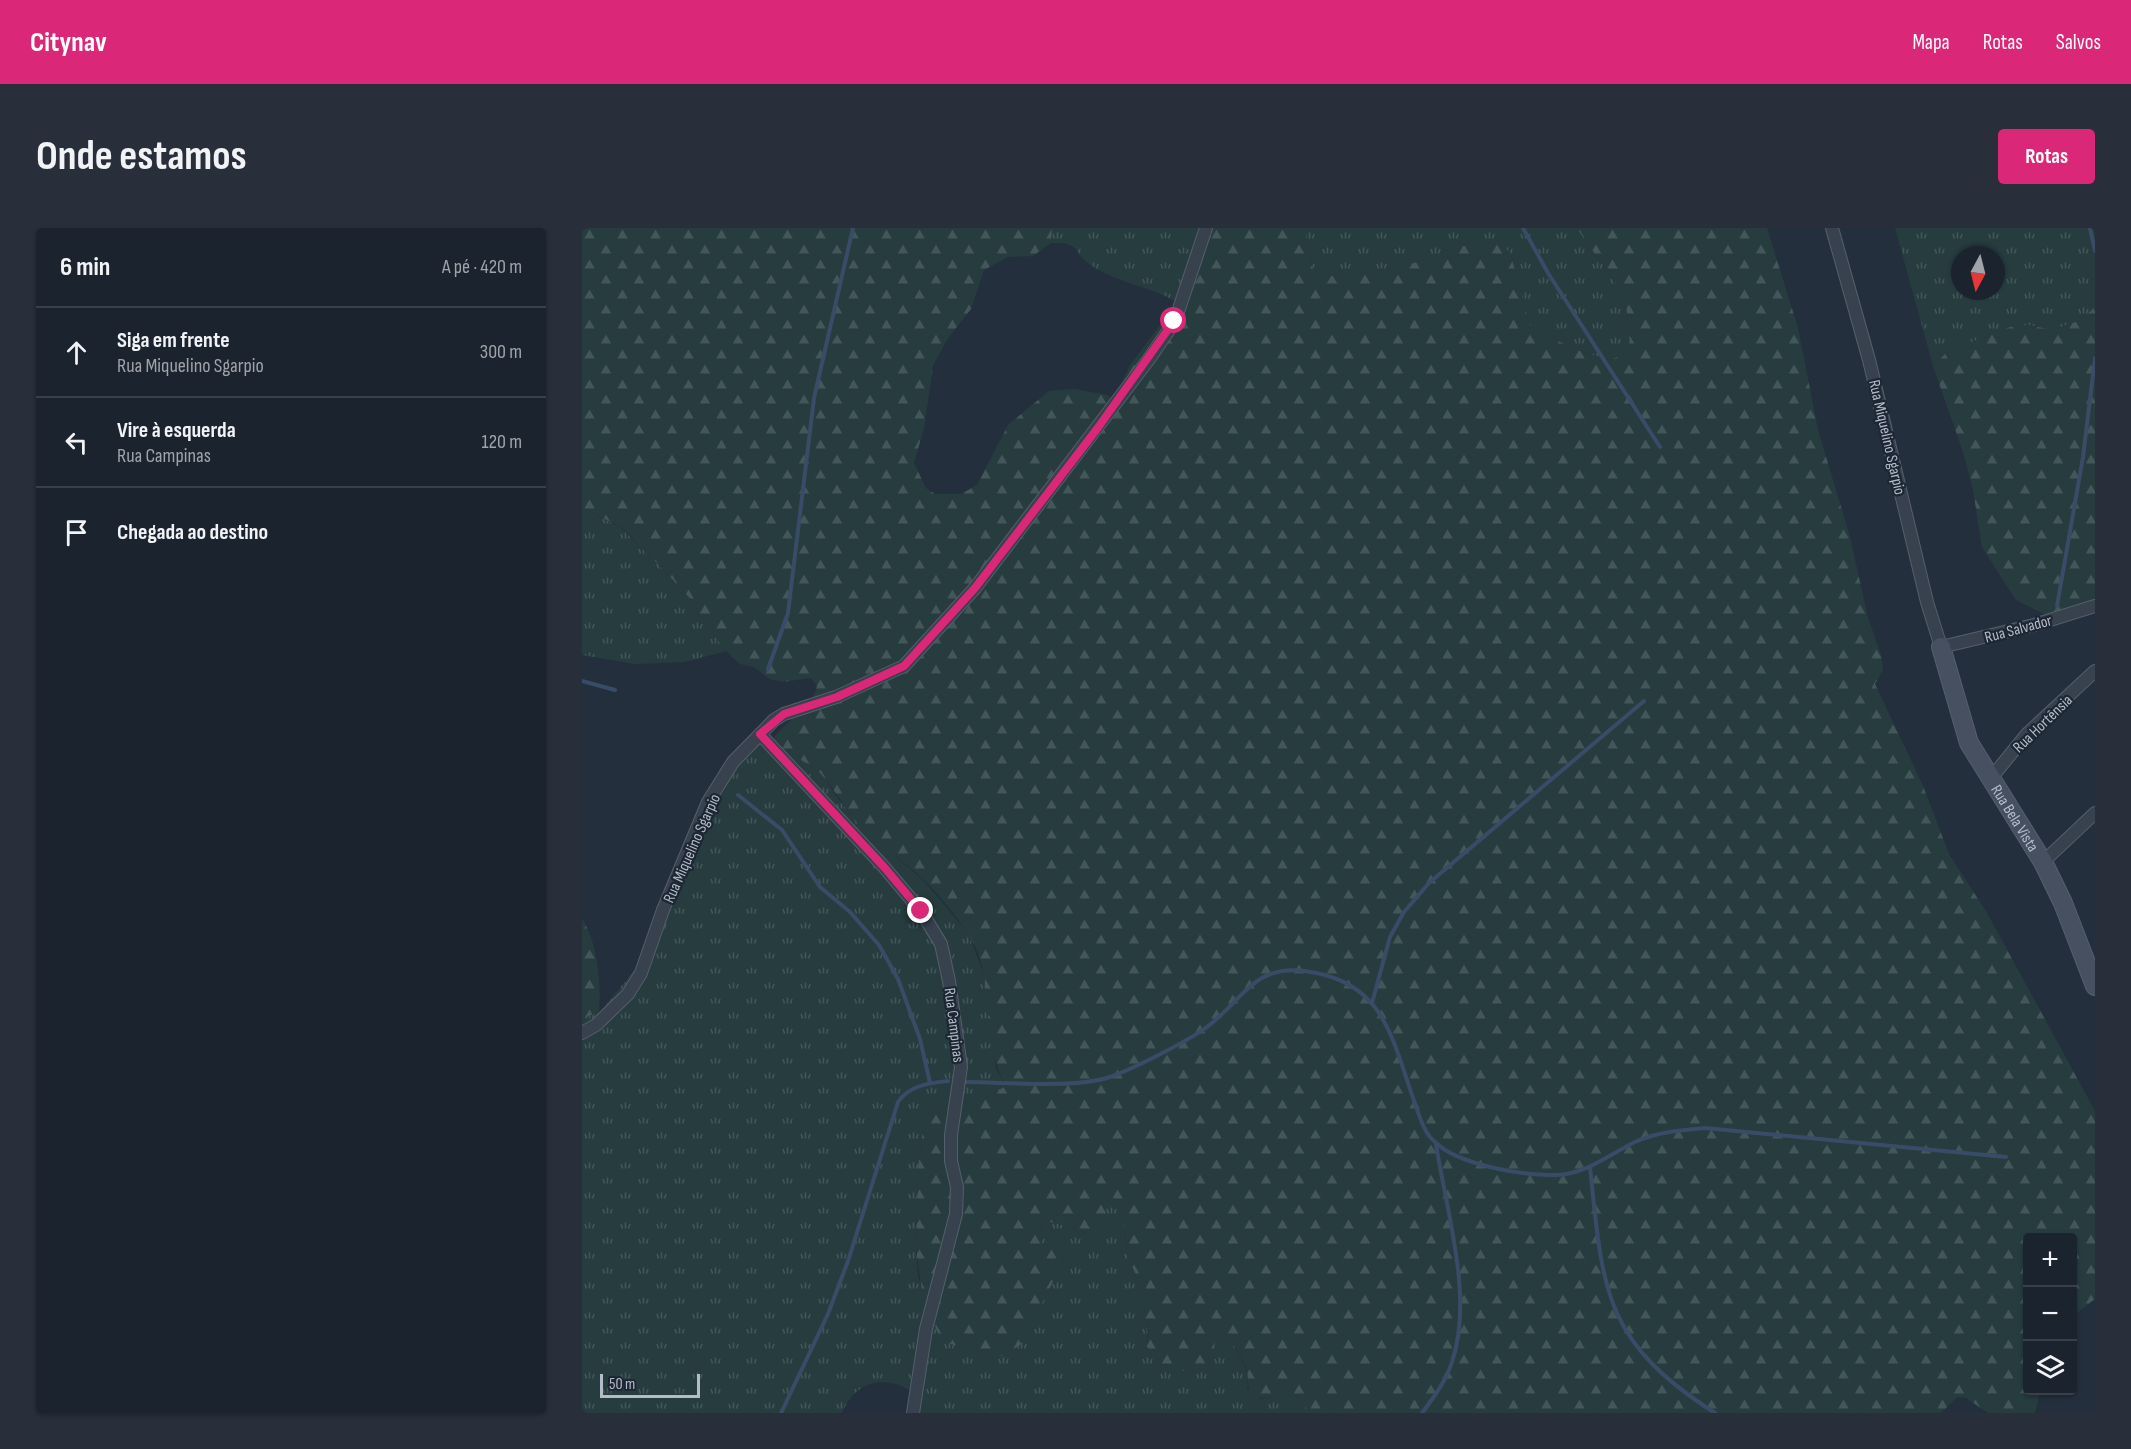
<!DOCTYPE html>
<html lang="pt">
<meta charset="utf-8">
<style>
body{margin:0;font-family:"Sofia Sans Condensed",sans-serif;background:#282f3a;color:#f1f3f6}
.controls{position:absolute;right:18px;bottom:18px;display:grid;overflow:hidden;border-radius:6px;box-shadow:0 2px 4px #0004}
.controls button{width:54px;height:54px;display:grid;place-items:center;padding:0;border:0;border-bottom:2px solid #39404a;background:#1b232e;color:#f1f3f6;font:30px sans-serif}
.compass{position:absolute;left:1369px;top:18px;width:54px;height:54px;border-radius:50%;background:#1b232e;box-shadow:0 2px 4px #0004;rotate:187deg}
.scale{position:absolute;left:18px;bottom:15px;width:100px;box-sizing:border-box;padding-left:6px;border:3px solid #b4bcc9;border-top:0;font-size:16px;line-height:21px;white-space:nowrap;color:#b4bcc9;-webkit-text-stroke:4px #1d2633;paint-order:stroke}
.stop{position:absolute;width:18px;height:18px;margin:-14px;border:4px solid #db2777;border-radius:50%;background:#fff}
.stop.end{background:#db2777;border-color:#fff;box-shadow:0 2px 6px #0008}
.list{margin:0;padding:0;list-style:none}
h2{display:flex;justify-content:space-between;align-items:center;height:78px;margin:0;padding:0 24px;font-size:26px}
h2 small{font-size:20px;font-weight:400;color:#a0a4aa}
.list li{display:grid;grid-template-columns:39px 1fr auto;gap:18px;align-items:center;box-sizing:border-box;height:90px;padding:0 24px;border-top:2px solid #39404a}
.list b{display:block;font-size:22px;white-space:nowrap}
.list p{margin:0;font-size:20px;white-space:nowrap;color:#a0a4aa}
.list em{font-size:20px;font-style:normal;color:#a0a4aa}
.icon{flex:none;width:33px;height:33px;fill:none;stroke:currentColor;stroke-width:2;stroke-linecap:round;stroke-linejoin:round}
.map{position:relative;flex:none;width:1513px;height:1185px;overflow:hidden;border-radius:6px}
header{display:flex;align-items:center;gap:36px;box-sizing:border-box;height:84px;padding:0 30px;background:#db2777;color:#fff}
header strong{font-size:28px}
nav{display:flex;gap:33px;margin-inline-start:auto;font-size:21px}
.intro{display:flex;align-items:center;justify-content:space-between;box-sizing:border-box;height:144px;padding:0 36px}
h1{margin:0;font-size:42px}
.button{padding:15px 27px;border-radius:6px;background:#db2777;color:#fff;font-size:21px;font-weight:700}
main{display:flex;gap:36px;padding:0 36px}
aside{flex:1;background:#1b232e;border-radius:6px;box-shadow:0 2px 4px #0004}
.map>svg:first-child{display:block}
</style>
<header>
<strong>Citynav</strong>
<nav><a>Mapa</a><a>Rotas</a><a>Salvos</a></nav>
</header>
<div class="intro"><h1>Onde estamos</h1><a class="button">Rotas</a></div>
<main>
<aside>
<h2>6 min<small>A pé · 420 m</small></h2>
<ul class="list">
<li><svg class="icon" aria-label="ahead" viewBox="0 0 24 24"><path d="M12 20V5M6 11l6-6 6 6"/></svg><div><b>Siga em frente</b><p>Rua Miquelino Sgarpio</p></div><em>300 m</em></li>
<li><svg class="icon" aria-label="left" viewBox="0 0 24 24"><path d="M17 20v-9H6M10 6l-5 5 5 5"/></svg><div><b>Vire à esquerda</b><p>Rua Campinas</p></div><em>120 m</em></li>
<li><svg class="icon" aria-label="arrive" viewBox="0 0 24 24"><path d="M6 21V4h12l-3 4 3 4H6"/></svg><div><b>Chegada ao destino</b></div></li>
</ul>
</aside>
<div class="map">
<svg width="1513" height="1185" viewBox="0 0 1513 1185">
<defs>
<pattern id="grass-tufts" width="24" height="20" patternUnits="userSpaceOnUse" patternTransform="scale(1.5)"><rect width="24" height="20" fill="#263c3f"/><path d="M3 7l-1-3M5 7V3M7 7l1-3M15 17l-1-3M17 17v-4M19 17l1-3" fill="none" stroke="#435659"/></pattern>
<pattern id="forest-firs" width="22" height="20" patternUnits="userSpaceOnUse" patternTransform="scale(1.5)"><rect width="22" height="20" fill="#263c3f"/><path d="M5 1l3.5 6h-7zM16 11l3.5 6h-7z" fill="#435659"/></pattern>
</defs>
<rect width="100%" height="100%" fill="#242f3e"/>
<g fill="url(#grass-tufts)" fill-rule="evenodd">
<path d="M 470,0 L 617,0 L 594,74 C 570,57 505,50 494,20 L 483,15 L 469,15 Z"/>
<path d="M 722,0 L 995,0 C 1027,51 1051,58 1047,125 L 1027,132 L 992,121 L 948,98 L 928,24 L 872,18 L 847,31 L 808,41 L 754,49 L 731,41 Z"/>
<path d="M 1313,0 L 1513,0 L 1513,71 L 1510,82 L 1496,93 L 1471,102 L 1446,97 L 1366,123 L 1351,138 ZM 1378,27 L 1414,27 L 1414,63 L 1378,63 Z"/>
<polygon points="0,279 39,300 82,342 112,375 120,393 145,423 102,434 53,436 0,427"/>
<path d="M 183,514 L 224,534 L 239,545 L 256,571 L 283,603 L 341,652 L 386,705 L 405,754 L 414,841 L 424,858 C 402,871 383,874 357,871 L 342,892 L 336,940 L 334,1021 L 336,1048 L 348,1089 L 438,1117 L 484,1029 L 484,1023 L 460,1015 L 458,1000 L 461,994 C 478,992 499,1006 517,1009 L 523,974 L 530,970 L 541,973 C 545,988 542,1007 545,1024 C 546,1031 551,1038 553,1045 C 561,1067 568,1095 565,1118 L 633,1111 L 642,1107 C 656,1122 669,1140 665,1161 L 678,1171 L 712,1165 L 729,1185 L 338,1185 L 331,1164 C 303,1146 274,1152 260,1185 L 0,1185 L 0,791 L 18,784 L 58,735 L 138,541 L 150,529 Z"/>
</g>
<g fill="url(#forest-firs)">
<path d="M 0,0 L 470,0 L 469,15 L 451,28 L 426,29 L 402,42 L 389,81 L 364,113 L 351,138 L 342,200 L 332,235 L 344,260 L 353,266 L 379,266 L 395,257 L 426,197 L 467,163 L 493,161 L 525,167 L 532,172 L 548,137 L 594,76 L 617,0 L 722,0 L 731,41 L 754,49 L 808,41 L 847,31 L 872,18 L 918,17 L 928,24 L 948,98 L 992,121 L 1027,132 L 1047,125 C 1051,58 1027,51 995,0 L 1185,0 L 1216,100 L 1236,202 L 1268,309 L 1286,390 L 1299,427 L 1301,442 L 1293,456 L 1341,558 L 1367,626 L 1405,685 L 1513,883 L 1513,1071 L 1491,1088 L 1490,1010 L 1446,1010 L 1446,1162 L 1458,1163 L 1453,1185 L 1406,1185 L 1384,1170 L 1375,1169 L 1359,1185 L 729,1185 L 712,1165 L 700,1169 L 671,1170 C 664,1160 667,1154 665,1143 C 661,1128 652,1118 642,1107 L 633,1111 L 631,1138 C 609,1148 594,1143 572,1134 L 565,1118 L 567,1103 L 554,1047 L 545,1027 L 541,973 L 530,970 L 523,974 L 525,997 L 517,1009 C 499,1006 477,992 461,994 L 458,1000 L 460,1015 L 484,1023 L 484,1029 L 438,1117 L 420,1128 L 401,1128 L 359,1112 L 341,1070 L 334,1021 L 336,940 L 342,892 L 357,871 C 383,874 402,871 424,858 C 397,813 417,752 385,704 C 373,686 356,666 341,651 C 322,633 299,620 281,601 C 265,584 254,563 239,546 C 225,531 204,529 191,512 C 203,492 229,482 235,458 L 229,450 L 200,454 L 188,451 L 172,439 L 158,436 L 148,427 L 120,393 L 112,375 L 82,342 L 40,300 L 0,279 Z"/>
<polygon points="1513,71 1513,383 1472,391 1434,372 1421,352 1400,319 1391,262 1381,224 1351,138 1366,123 1428,99 1446,97 1471,102 1496,93 1510,82"/>
<path d="M 0,691 C 16,715 19,757 17,784 L 0,791 Z"/>
</g>
<g fill="none" stroke-linecap="round" stroke-linejoin="round">
<g stroke="#394c67" stroke-width="4">
<polyline points="941,0 966,45 1078,219"/>
<polyline points="1508,0 1513,23"/>
<polyline points="1475,378 1501,229 1513,130"/>
<polyline points="186,441 206,385 232,170 271,0"/>
<polyline points="0,453 33,462"/>
<polyline points="156,567 200,602 238,659 268,684 297,717 316,751 338,811 348,855"/>
<polyline points="790,775 808,709 822,684 847,655 1062,473"/>
<path d="M 383,854 C 423,854 491,861 528,849 C 551,841 606,813 625,799 C 661,772 671,737 722,743 C 800,752 809,806 831,870 C 837,885 840,903 853,914 C 876,937 942,948 974,947 C 1005,946 1026,927 1053,914 C 1074,904 1100,902 1123,900 L 1424,929"/>
<path d="M 1008,939 C 1021,1063 1021,1113 1133,1185"/>
<path d="M 199,1185 L 246,1086 L 266,1033 L 316,874 C 327,857 348,855 366,853"/>
<path d="M 840,1185 C 852,1169 864,1153 870,1134 C 892,1069 864,982 854,916"/>
</g>
<g stroke="#565f6c" stroke-width="14">
<g id="street">
<polyline points="1250,0 1287,132 1345,374 1359,419 1452,397 1513,378"/>
<polyline points="178,506 302,639 339,683 359,716 367,753 379,839 369,907 369,933 375,959 374,986 344,1101 331,1185"/>
<polyline points="1410,549 1445,506 1513,443"/>
<polyline points="1461,634 1513,585"/>
<polyline points="0,805 14,797 46,766 59,745 81,682 126,574 151,534 192,492 202,486 254,469 322,438 393,360 567,131 593,93 624,0"/>
</g>
</g>
<g stroke="#565f6c" stroke-width="20">
<g id="secondary">
<path id="s1" d="M 1359,419 L 1387,515 L 1461,634 L 1481,675 L 1513,758"/>
</g>
</g>
<use href="#street" stroke="#38414e" stroke-width="12"/>
<use href="#secondary" stroke="#465061" stroke-width="18"/>
</g>
<g fill="none" stroke-linecap="round" stroke-linejoin="round">
<polyline stroke="#db2777" stroke-width="8" points="339,683 302,639 178,506 202,486 255,469 322,438 393,360 515,201 592,93"/>
</g>
<g text-anchor="middle" stroke-width="4.5" stroke-linejoin="round" paint-order="stroke">
<g font-size="16" fill="#b4bcc9" stroke="#1d2633">
<text transform="translate(1306 209) rotate(77)" y="6">Rua Miquelino Sgarpio</text>
<text transform="translate(1436 400) rotate(-15)" y="6">Rua Salvador</text>
<text transform="translate(1460 495) rotate(-44)" y="6">Rua Hortênsia</text>
<text dy="6" stroke="none"><textPath href="#s1" startOffset="188">Rua Bela Vista</textPath></text>
<text transform="translate(109 620) rotate(-66)" y="6">Rua Miquelino Sgarpio</text>
<text transform="translate(373 797) rotate(83)" y="6">Rua Campinas</text>
</g>
</g>
</svg>
<div class="controls">
<button>+</button>
<button>−</button>
<button><svg class="icon" aria-label="layers" viewBox="0 0 24 24"><path d="M12 4l9 5-9 5-9-5zM3 14l9 5 9-5"/></svg></button>
</div>
<svg class="compass" viewBox="-18 -18 36 36"><path d="M0-13l5 13h-10z" fill="#e53935"/><path d="M0 13l5-13h-10z" fill="#a0a4aa"/></svg>
<div class="scale">50 m</div>
<div class="stop" style="left:592px;top:93px"></div>
<div class="stop end" style="left:339px;top:683px"></div>
</div>
</main>
